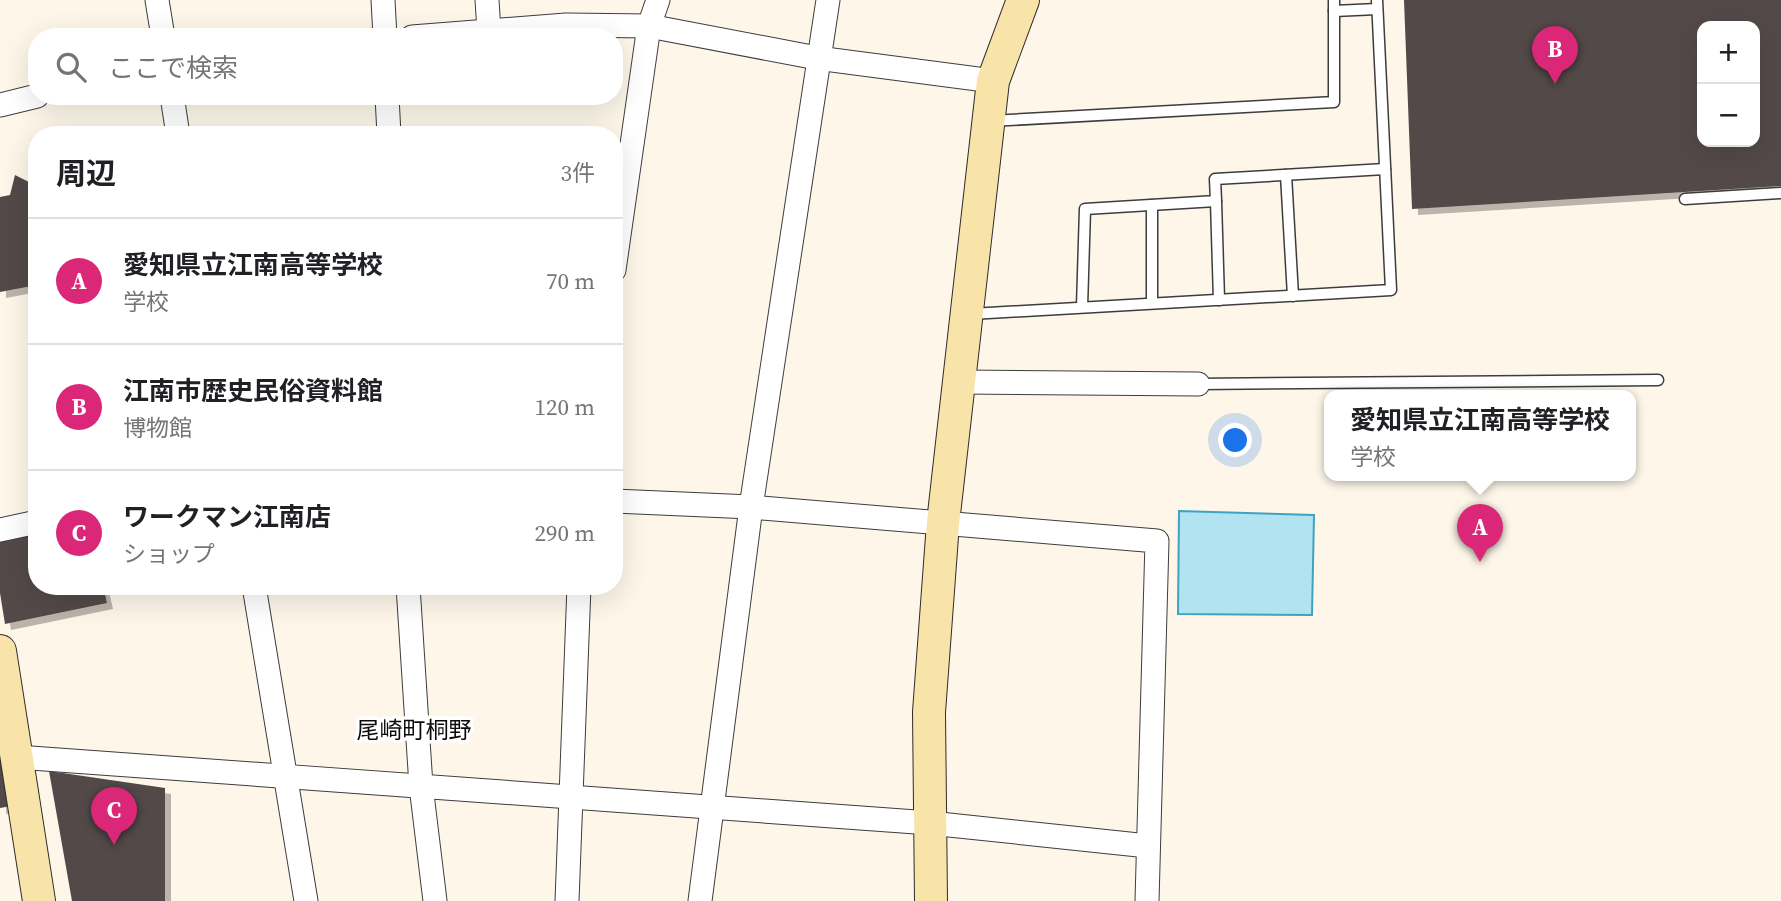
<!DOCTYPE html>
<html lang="ja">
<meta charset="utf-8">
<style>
body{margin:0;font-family:"Source Serif 4","Noto Sans JP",serif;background:#f2f2f2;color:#202124}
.controls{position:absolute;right:21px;top:21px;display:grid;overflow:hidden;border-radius:14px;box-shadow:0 7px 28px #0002}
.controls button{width:63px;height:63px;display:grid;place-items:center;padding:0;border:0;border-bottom:2px solid #e0e0e0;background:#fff;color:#202124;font:35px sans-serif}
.you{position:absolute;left:1236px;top:441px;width:24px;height:24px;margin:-18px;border:5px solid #fff;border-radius:50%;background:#1a73e8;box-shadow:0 0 0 10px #1a73e833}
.badge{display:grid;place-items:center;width:46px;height:46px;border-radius:50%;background:#db2777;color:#fff;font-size:23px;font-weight:700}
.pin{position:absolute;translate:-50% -58px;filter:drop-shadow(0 2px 4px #0008)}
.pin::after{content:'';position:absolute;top:37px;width:24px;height:21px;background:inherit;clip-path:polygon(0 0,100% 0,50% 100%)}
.popup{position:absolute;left:1324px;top:390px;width:312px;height:91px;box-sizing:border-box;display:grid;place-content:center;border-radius:14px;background:#fff;filter:drop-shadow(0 2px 5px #0005);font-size:23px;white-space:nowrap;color:#757577}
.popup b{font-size:26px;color:#202124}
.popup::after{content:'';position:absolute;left:50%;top:100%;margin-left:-14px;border:14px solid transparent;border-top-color:#fff}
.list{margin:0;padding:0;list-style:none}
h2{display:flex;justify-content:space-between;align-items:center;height:91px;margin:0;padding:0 28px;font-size:30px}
h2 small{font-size:23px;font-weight:400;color:#757577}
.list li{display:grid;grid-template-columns:46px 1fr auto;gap:21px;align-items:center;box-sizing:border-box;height:126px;padding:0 28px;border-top:2px solid #e0e0e0}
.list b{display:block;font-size:26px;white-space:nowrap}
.list p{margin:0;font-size:23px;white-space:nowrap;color:#757577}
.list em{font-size:23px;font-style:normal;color:#757577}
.icon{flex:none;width:38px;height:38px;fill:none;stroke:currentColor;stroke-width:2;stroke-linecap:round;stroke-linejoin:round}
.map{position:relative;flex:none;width:1781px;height:901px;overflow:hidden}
.search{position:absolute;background:#fff;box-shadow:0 7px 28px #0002;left:28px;top:28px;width:595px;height:77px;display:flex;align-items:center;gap:18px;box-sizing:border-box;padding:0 24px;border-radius:28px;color:#757577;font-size:26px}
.panel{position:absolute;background:#fff;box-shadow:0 7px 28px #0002;left:28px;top:126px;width:595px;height:469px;border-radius:28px}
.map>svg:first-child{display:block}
</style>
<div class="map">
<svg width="1781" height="901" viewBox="0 0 1781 901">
<defs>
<filter id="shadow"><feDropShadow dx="6" dy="6" stdDeviation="0" flood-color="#0004"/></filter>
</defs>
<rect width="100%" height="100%" fill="#fdf6e9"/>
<polygon fill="#b2e3f0" stroke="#3fa2c1" stroke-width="2" points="1179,511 1314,515 1312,615 1178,614"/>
<g fill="#524a48" fill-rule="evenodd" filter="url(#shadow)">
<path d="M 1404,0 L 1781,0 L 1781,186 L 1412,209 ZM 1702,26 L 1755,26 L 1755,142 L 1702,142 Z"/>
<polygon points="15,175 37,186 37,285 0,292 0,197 10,195"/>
<polygon points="37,530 37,586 103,586 107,603 5,624 0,593 0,539"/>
<polygon points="0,701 17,805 0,808"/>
<polygon points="49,771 165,788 165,901 72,901"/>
</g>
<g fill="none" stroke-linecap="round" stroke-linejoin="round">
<g stroke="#3d3d3d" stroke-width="13">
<g id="lane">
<polyline points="1334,11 1377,9"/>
<polyline points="991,121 1334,102 1334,0"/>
<polyline points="1286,175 1293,296"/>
<polyline points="1685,199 1781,193"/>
<polyline points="1216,201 1219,300"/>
<polyline points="1152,205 1152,303"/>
<polyline points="1082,307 1085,209 1216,201 1215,179 1385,169"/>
<polyline points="971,314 1391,290 1377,0"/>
<polyline points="1198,384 1658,380"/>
</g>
</g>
<g stroke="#3d3d3d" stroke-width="25">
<g id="street">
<polyline points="157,0 163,37"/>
<polyline points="383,0 385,37"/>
<polyline points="487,0 489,31"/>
<polyline points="412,37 566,25 649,26 817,58 993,81"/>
<polyline points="172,96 178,135"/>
<polyline points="387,96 389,135"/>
<polyline points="0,105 37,96"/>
<polyline points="614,270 649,26 658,0"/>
<polyline points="960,382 1198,384"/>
<polyline points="614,501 751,507 1157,541 1147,901"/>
<polyline points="0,530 37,522"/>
<polyline points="254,586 306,901"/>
<polyline points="408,586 421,786 435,901"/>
<polyline points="17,757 930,823 1148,846"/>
<polyline points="567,901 579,586"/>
<polyline points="700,901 751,507 828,0"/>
</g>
</g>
<g stroke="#2c2c2c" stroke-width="34">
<g id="secondary">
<polyline points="0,651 39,901"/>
<polyline points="931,901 929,712 943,523 993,81 1023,0"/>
</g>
</g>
<use href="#lane" stroke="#fff" stroke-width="10"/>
<use href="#street" stroke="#fff" stroke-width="23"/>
<use href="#secondary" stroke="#f8e3a9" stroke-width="32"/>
</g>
<g text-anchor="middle" stroke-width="7" stroke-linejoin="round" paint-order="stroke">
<g font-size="23" fill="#0a0a0a" stroke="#fff">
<text x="414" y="738">尾崎町桐野</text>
</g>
</g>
</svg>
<div class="controls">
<button>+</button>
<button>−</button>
</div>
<div class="you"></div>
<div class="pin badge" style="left:1480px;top:562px">A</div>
<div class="popup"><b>愛知県立江南高等学校</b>学校</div>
<div class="pin badge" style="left:1555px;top:84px">B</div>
<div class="pin badge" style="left:114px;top:845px">C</div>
<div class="search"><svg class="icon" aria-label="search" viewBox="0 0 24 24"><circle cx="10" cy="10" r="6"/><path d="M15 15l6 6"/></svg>ここで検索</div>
<section class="panel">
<h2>周辺<small>3件</small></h2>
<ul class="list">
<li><span class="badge">A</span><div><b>愛知県立江南高等学校</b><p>学校</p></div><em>70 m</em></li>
<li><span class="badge">B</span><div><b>江南市歴史民俗資料館</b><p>博物館</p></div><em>120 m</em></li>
<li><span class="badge">C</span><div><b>ワークマン江南店</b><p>ショップ</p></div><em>290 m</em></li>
</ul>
</section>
</div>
